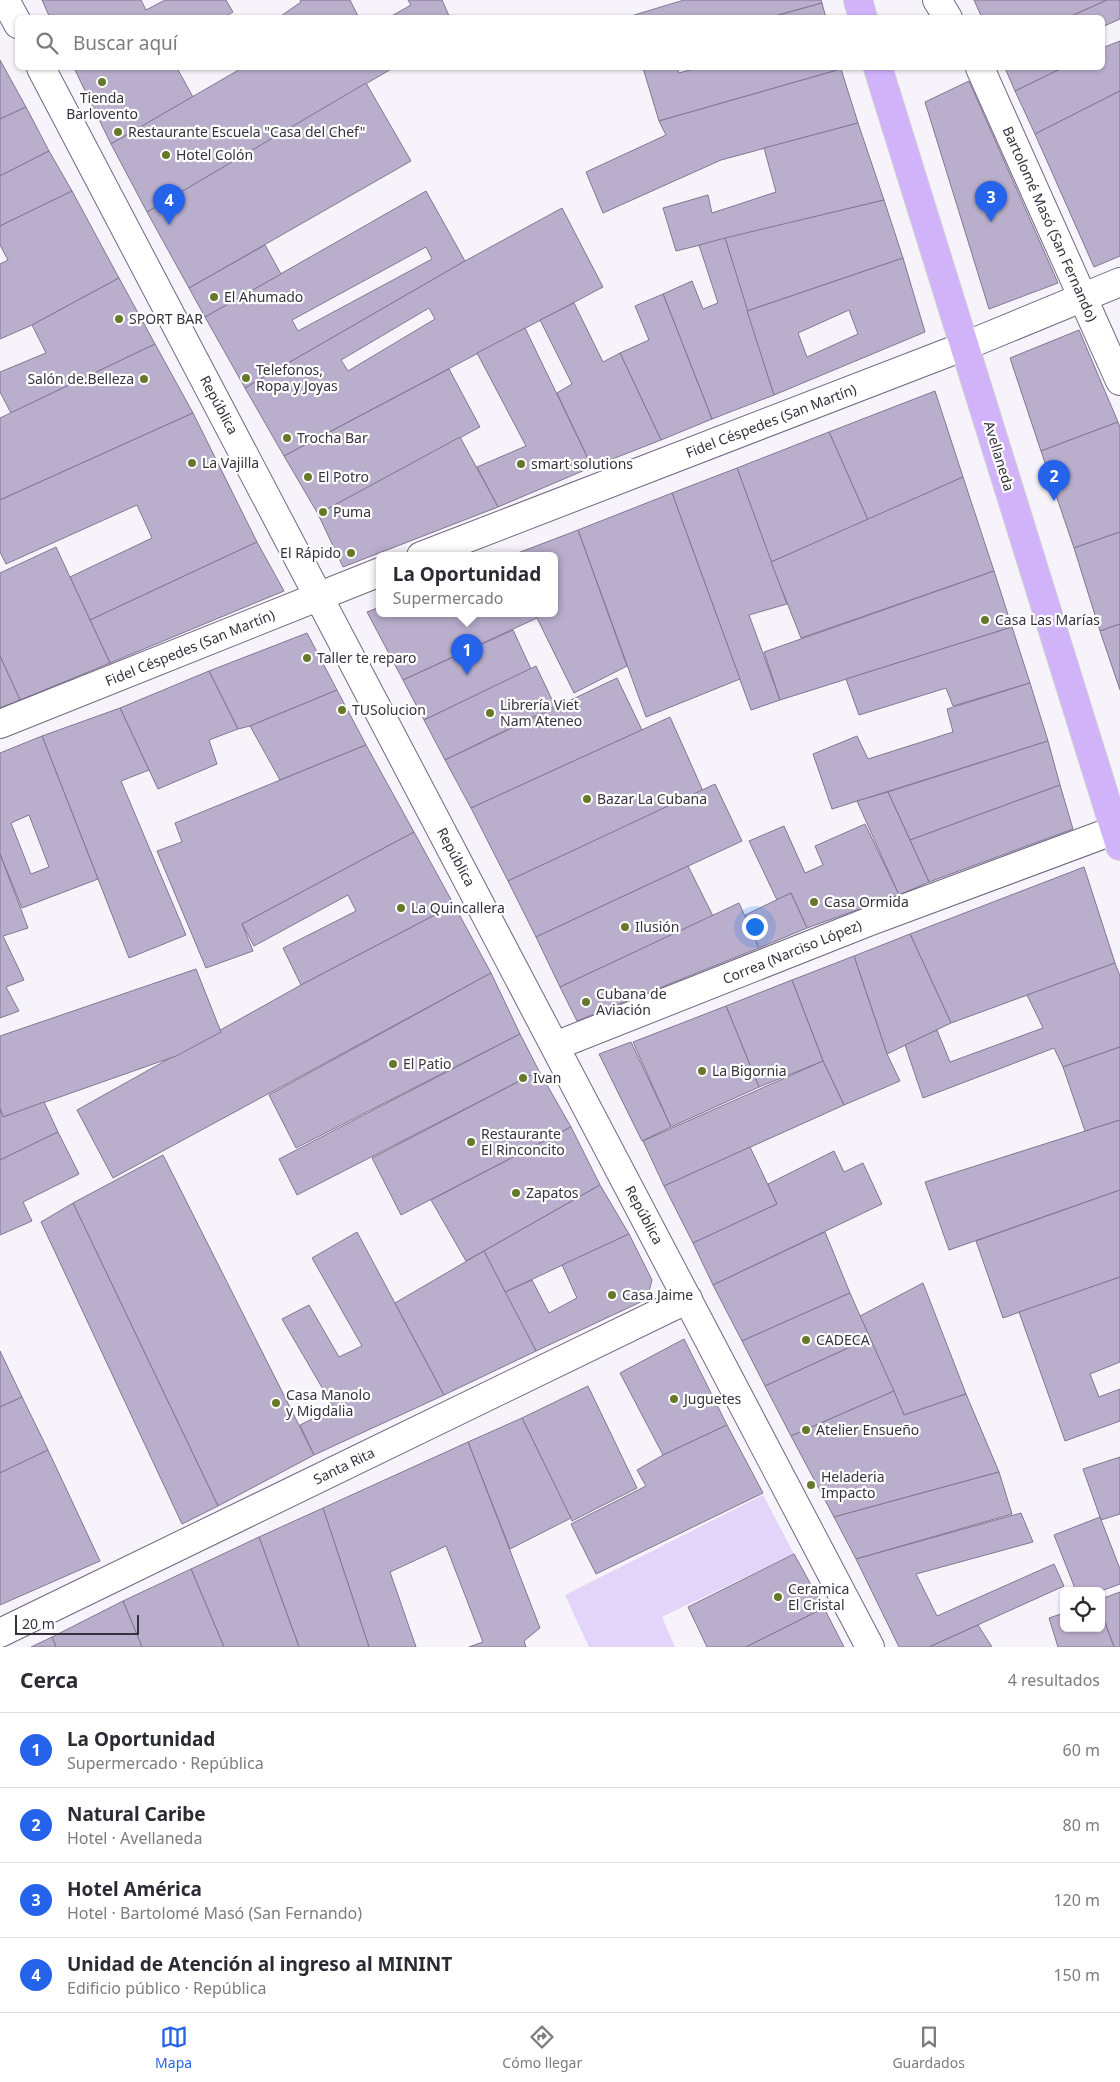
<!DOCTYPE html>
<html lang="es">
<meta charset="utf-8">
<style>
body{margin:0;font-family:"Noto Sans",sans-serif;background:#f2f2f3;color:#2b2b33}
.controls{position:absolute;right:15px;bottom:15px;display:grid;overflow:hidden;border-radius:8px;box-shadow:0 1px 4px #0004}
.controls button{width:45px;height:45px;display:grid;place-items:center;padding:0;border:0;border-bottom:1px solid #e1e1e2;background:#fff;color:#2b2b33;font:25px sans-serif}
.scale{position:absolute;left:15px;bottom:12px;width:124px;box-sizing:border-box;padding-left:5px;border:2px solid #36323e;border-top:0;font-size:14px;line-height:18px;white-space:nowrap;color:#36323e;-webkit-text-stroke:4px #fff;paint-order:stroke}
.you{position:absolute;left:754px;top:926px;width:18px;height:18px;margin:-12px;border:4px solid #fff;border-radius:50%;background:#1a73e8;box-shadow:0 0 0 8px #1a73e833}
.badge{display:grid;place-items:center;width:32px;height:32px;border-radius:50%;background:#2563eb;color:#fff;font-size:16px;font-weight:700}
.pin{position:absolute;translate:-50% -41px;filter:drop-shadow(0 1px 2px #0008)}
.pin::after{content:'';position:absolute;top:26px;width:18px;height:15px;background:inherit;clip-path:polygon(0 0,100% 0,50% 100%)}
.popup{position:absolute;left:376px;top:552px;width:182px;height:65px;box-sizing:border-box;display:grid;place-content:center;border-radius:8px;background:#fff;filter:drop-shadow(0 1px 4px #0005);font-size:16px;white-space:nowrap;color:#7c7c81}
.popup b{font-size:19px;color:#2b2b33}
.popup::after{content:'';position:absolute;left:50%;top:100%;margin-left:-10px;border:10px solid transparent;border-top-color:#fff}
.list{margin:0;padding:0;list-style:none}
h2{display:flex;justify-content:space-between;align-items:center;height:65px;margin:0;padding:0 20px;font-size:21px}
h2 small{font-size:16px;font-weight:400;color:#7c7c81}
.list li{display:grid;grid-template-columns:32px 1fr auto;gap:15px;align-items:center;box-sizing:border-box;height:75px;padding:0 20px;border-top:1px solid #e1e1e2}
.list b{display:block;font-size:19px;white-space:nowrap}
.list p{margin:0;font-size:16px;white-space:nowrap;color:#7c7c81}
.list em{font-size:16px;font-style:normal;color:#7c7c81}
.icon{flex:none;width:28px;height:28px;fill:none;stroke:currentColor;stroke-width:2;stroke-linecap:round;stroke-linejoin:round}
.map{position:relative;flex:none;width:1120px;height:1647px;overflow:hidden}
.search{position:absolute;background:#fff;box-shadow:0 1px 4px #0004;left:15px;right:15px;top:15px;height:55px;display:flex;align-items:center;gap:12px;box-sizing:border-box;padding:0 18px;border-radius:8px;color:#7c7c81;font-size:19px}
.sheet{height:365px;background:#fff}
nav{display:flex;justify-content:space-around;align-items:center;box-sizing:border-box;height:70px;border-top:1px solid #e1e1e2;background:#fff;font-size:14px;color:#7c7c81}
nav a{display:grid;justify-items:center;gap:2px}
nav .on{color:#2563eb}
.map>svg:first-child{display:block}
</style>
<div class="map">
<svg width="1120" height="1647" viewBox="0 0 1120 1647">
<rect width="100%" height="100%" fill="#f6f4fa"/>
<polygon fill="#e3d5fa" points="763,1495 794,1554 662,1617 675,1647 589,1647 565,1595"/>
<g fill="#b9aecc" stroke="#827793" fill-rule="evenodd">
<polygon points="42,0 141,0 146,10 165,0 226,0 233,12 223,18 50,18"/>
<polygon points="300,0 350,0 359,18 278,18 301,2"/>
<polygon points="408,0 442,0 450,18 388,18 411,5"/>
<polygon points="684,0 821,0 822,3 768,18 631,18 631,16"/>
<polygon points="974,0 1107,0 1067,18 982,18"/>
<polygon points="1107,0 1120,0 1120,19 1102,27 1102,18 1067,18"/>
<polygon points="822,3 826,18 768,18"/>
<polygon points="1120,41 1120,91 1035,134 1015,91 1062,68 1102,68 1102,48"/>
<polygon points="0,60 26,107 0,119"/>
<polygon points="74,68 177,68 193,97 111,144"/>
<polygon points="242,68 393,68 147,212 111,144"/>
<polygon points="643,68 677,68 679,73 697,68 840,68 841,69 659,121"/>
<polygon points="1005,68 1062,68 1015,91"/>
<polygon points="841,69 858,123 721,160 603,213 586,172 666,135 659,121"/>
<polygon points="969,81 1058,283 989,309 925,102"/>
<polygon points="366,83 411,161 189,288 147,212"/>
<polygon points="1120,91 1120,256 1094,267 1035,134"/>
<polygon points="26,107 49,151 0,176 0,119"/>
<polygon points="858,123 884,200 676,251 663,208 708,195 712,213 776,192 764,148"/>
<polygon points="49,151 72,191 0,226 0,176"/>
<polygon points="72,191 119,278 32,325 0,339 0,264 8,260 0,245 0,226"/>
<path d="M 426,191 L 465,261 L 245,388 L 205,317 ZM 426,247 L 432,259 L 298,331 L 292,320 Z"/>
<polygon points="884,200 903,258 747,311 725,238"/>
<path d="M 562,208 L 603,287 L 284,456 L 245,388 L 465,261 ZM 429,308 L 435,319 L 348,371 L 341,360 Z"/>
<polygon points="725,238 774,395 712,419 663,294 692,281 703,309 718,303 699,245"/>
<polygon points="265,245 281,274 205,317 189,288"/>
<path d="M 903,258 L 925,332 L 774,395 L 747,311 ZM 849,310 L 858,334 L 807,357 L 798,333 Z"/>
<polygon points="119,278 155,344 11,413 0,392 0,372 46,353 32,325"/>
<polygon points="663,294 712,419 661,440 620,353 649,340 635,306"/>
<polygon points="574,303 603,362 620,353 661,440 592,467 557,393 572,384 540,320"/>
<polygon points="525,328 592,467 498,507 477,467 526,446 477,353"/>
<polygon points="1079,330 1118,422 1041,451 1010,358"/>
<polygon points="155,344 193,413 0,500 0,418"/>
<polygon points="449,369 480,427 318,514 284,456"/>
<polygon points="935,391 963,477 868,520 829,432"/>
<polygon points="193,413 257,542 90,620 70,577 152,538 137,505 6,564 0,552 0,500"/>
<polygon points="1118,422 1120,427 1120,532 1074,548 1041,451"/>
<polygon points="829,432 868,520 771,562 737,468"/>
<polygon points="460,437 498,507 343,567 318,514"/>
<polygon points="737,468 787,604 749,615 780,700 751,710 672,493"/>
<polygon points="963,477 994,571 801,638 771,562"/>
<polygon points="672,493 740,679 646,717 578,530"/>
<polygon points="578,530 627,666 574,693 535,614 554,614 554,556 510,556"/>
<polygon points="1120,532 1120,624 1100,631 1074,548"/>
<polygon points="257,542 284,591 110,663 90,620"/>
<polygon points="56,547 110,663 20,700 0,656 0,573"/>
<polygon points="994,571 1012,627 780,700 764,652"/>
<polygon points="380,607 380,614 535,614 537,618 403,680 367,612"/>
<polygon points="1120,624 1120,690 1100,631"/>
<polygon points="1012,627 1030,683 953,706 946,688 859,715 846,679"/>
<polygon points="513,630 531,669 424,720 403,680"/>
<polygon points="307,633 337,690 250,726 238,729 209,671"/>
<polygon points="0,656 20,700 0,708"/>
<polygon points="536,666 555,706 445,760 424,720"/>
<polygon points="209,671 238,729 209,740 217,764 158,789 120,708"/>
<polygon points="617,678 642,730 471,808 445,760"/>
<polygon points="1030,683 1048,741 832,809 813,754 857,736 868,759 953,732 947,709"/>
<polygon points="337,690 366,745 280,780 250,726"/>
<polygon points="120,708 149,770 121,781 186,935 129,958 42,736"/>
<polygon points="670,717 703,791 508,881 471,808"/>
<path d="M 42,736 L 98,879 L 22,908 L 0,854 L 0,753 ZM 29,815 L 49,867 L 31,874 L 11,823 Z"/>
<polygon points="1048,741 1060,785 910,840 888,792"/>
<polygon points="366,745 414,832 242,924 253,951 206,968 157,851 182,842 175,823"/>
<polygon points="715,784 742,841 536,937 508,881"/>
<polygon points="1060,785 1073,829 929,882 910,840"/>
<polygon points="888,792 929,882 899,895 857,801"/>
<polygon points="865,824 899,895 807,928 791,893 777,900 749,841 784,826 805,873 823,865 815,846"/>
<polygon points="414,832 454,905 301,985 283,948 356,911 348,895 254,946 242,924"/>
<polygon points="0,854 28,928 3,936 24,980 6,987 19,1011 0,1018"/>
<polygon points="688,866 713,916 560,987 536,937"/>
<polygon points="1084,867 1115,963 951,1023 910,934"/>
<polygon points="791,893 807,928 759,948 745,915"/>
<polygon points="739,903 759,948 577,1021 560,987"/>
<polygon points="454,905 491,973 113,1178 77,1110 301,985"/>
<polygon points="910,934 951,1023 887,1054 854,956"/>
<polygon points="854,956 887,1054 900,1081 844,1105 823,1061 792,980"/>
<polygon points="1115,963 1120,976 1120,1047 1063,1067 1054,1048 923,1098 905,1045 937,1030 950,1062 1043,1028 1027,995"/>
<polygon points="196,969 221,1032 176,1056 3,1117 0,1108 0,1036"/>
<polygon points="491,973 520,1034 296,1148 269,1095"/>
<polygon points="792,980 823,1061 759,1087 726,1006"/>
<polygon points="726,1006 759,1087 671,1127 633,1042"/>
<polygon points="520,1034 539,1071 297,1195 279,1159"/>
<polygon points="631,1042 671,1127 642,1141 599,1054"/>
<polygon points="1120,1047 1120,1120 1085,1131 1063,1067"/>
<polygon points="823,1061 844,1105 664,1186 643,1141"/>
<polygon points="539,1071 571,1127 401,1215 372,1158"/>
<polygon points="44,1102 58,1132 0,1160 0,1108 3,1117"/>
<polygon points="1120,1120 1120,1190 949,1250 925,1182"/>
<polygon points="571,1127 600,1185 466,1261 431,1200"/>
<polygon points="58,1132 79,1174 23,1202 32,1221 0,1235 0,1160"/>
<polygon points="750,1147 777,1204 693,1243 664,1186"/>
<polygon points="834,1151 844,1172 863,1163 882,1204 713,1285 693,1243 777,1204 768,1184"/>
<polygon points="163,1155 314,1455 218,1506 73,1203"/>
<polygon points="600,1185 629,1234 505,1292 484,1251"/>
<polygon points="1120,1190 1120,1277 1003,1318 976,1241"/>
<polygon points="73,1203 218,1506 182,1524 41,1222"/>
<polygon points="357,1232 444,1395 314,1455 300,1425 334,1408 282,1319 309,1305 339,1357 362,1346 312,1258"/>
<polygon points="825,1232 850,1293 742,1341 713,1285"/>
<polygon points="629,1234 652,1280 647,1299 536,1351 505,1292 532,1280 549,1313 577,1298 562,1265"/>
<polygon points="484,1251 536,1351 444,1395 395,1303"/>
<polygon points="1120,1277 1120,1362 1090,1374 1099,1397 1120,1389 1120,1421 1065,1441 1019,1312"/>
<polygon points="923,1283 966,1394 904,1415 860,1316"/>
<polygon points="850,1293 870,1338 765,1386 742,1341"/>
<polygon points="870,1338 894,1391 791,1436 765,1386"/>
<polygon points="684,1339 727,1425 663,1455 620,1373"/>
<polygon points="0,1351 22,1397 0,1407"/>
<polygon points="588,1386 637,1488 572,1521 522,1418"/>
<polygon points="894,1391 904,1415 966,1394 999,1472 834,1517 791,1436"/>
<polygon points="22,1397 48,1450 0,1473 0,1407"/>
<polygon points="522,1418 571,1518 510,1549 468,1442"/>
<polygon points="727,1425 763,1493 596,1574 571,1524 646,1486 637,1470 663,1455"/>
<polygon points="468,1442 540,1628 524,1641 526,1647 469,1647 483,1642 446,1546 390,1572 416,1647 369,1647 323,1508"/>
<polygon points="48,1450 100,1561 0,1605 0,1473"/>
<polygon points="1120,1457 1120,1514 1101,1520 1083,1469"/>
<polygon points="999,1472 1012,1514 856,1559 834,1517"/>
<polygon points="323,1508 369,1647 299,1647 259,1537"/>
<polygon points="1021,1513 1033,1542 916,1574 937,1616 1054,1564 1064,1586 929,1647 899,1647 856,1559"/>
<polygon points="1100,1517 1120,1569 1120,1584 1101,1591 1076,1591 1054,1535"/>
<polygon points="259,1537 299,1647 224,1647 191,1569"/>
<polygon points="794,1554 824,1608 746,1647 707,1647 688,1607"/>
<polygon points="191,1569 224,1647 142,1647 123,1601"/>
<polygon points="1120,1592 1120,1647 1114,1647 1101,1612 1101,1599"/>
<polygon points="123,1601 142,1647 56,1647 52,1637"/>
<polygon points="824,1608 844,1647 746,1647"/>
<polygon points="1101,1612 1114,1647 1058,1647 1049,1618 1064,1613 1064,1628 1101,1628"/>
<polygon points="978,1625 992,1647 929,1647"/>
<polygon points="52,1637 56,1647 31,1647"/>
</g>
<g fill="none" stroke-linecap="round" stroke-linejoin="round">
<g stroke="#716782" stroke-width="30">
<g id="pedestrian">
<polyline points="5,0 18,24"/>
<polyline points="41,68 870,1647"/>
</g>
</g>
<g stroke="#716782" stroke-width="30">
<g id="minor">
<polyline points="937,0 948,18"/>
<polyline points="980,68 1120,381"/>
<polyline points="965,346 1120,282"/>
<polyline points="555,1046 868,922 1115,830"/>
<polyline points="0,1633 688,1299"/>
</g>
</g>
<g stroke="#716782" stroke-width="30">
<g id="tertiary">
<polyline points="421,556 965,346"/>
<polyline points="0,724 380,572"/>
</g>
</g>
<g stroke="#d3d2d5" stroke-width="30">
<g id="primary">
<polyline points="858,0 863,18"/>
<polyline points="878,68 1120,846"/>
</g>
</g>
<use href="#pedestrian" stroke="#fff" stroke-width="28"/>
<use href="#minor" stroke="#fff" stroke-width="28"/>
<use href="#tertiary" stroke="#fff" stroke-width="28"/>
<use href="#primary" stroke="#d1b3fa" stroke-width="28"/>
</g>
<g fill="#657929" stroke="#fff" stroke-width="2">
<circle cx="102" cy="82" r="5"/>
<circle cx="118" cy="132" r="5"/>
<circle cx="166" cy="155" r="5"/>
<circle cx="214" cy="297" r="5"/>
<circle cx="119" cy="319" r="5"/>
<circle cx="246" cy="378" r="5"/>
<circle cx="144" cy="379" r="5"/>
<circle cx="287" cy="438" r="5"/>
<circle cx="192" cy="463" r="5"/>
<circle cx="521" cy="464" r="5"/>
<circle cx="308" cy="477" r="5"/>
<circle cx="323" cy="512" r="5"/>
<circle cx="351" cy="553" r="5"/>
<circle cx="985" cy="620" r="5"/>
<circle cx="307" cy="658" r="5"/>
<circle cx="342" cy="710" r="5"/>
<circle cx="490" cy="713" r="5"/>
<circle cx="587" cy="799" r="5"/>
<circle cx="814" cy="902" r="5"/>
<circle cx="401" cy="908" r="5"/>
<circle cx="625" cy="927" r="5"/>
<circle cx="586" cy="1002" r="5"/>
<circle cx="393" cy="1064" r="5"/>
<circle cx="702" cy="1071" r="5"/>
<circle cx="523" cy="1078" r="5"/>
<circle cx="471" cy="1142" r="5"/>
<circle cx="516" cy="1193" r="5"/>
<circle cx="612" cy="1295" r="5"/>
<circle cx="806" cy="1340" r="5"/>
<circle cx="674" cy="1399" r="5"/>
<circle cx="276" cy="1403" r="5"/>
<circle cx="806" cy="1430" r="5"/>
<circle cx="811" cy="1485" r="5"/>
<circle cx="778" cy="1597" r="5"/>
</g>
<g text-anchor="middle" stroke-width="4.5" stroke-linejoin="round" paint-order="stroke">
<g font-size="14" fill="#36323e" stroke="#fff" text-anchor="start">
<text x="102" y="103" text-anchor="middle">Tienda<tspan x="102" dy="16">Barlovento</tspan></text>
<text x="128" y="137">Restaurante Escuela "Casa del Chef"</text>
<text x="176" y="160">Hotel Colón</text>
<text x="224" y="302">El Ahumado</text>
<text x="129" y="324">SPORT BAR</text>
<text x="256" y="375">Telefonos,<tspan x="256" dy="16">Ropa y Joyas</tspan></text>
<text x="134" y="384" text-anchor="end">Salón de.Belleza</text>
<text x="297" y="443">Trocha Bar</text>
<text x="202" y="468">La Vajilla</text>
<text x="531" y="469">smart solutions</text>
<text x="318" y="482">El Potro</text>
<text x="333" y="517">Puma</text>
<text x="341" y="558" text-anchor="end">El Rápido</text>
<text x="995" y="625">Casa Las Marías</text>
<text x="317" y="663">Taller te reparo</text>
<text x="500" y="710">Librería Viet<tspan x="500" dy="16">Nam Ateneo</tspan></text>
<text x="352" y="715">TUSolucion</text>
<text x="597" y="804">Bazar La Cubana</text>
<text x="824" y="907">Casa Ormida</text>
<text x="411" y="913">La Quincallera</text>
<text x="635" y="932">Ilusión</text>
<text x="596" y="999">Cubana de<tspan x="596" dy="16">Aviación</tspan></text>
<text x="403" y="1069">El Patio</text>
<text x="712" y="1076">La Bigornia</text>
<text x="533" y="1083">Ivan</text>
<text x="481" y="1139">Restaurante<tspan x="481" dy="16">El Rinconcito</tspan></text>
<text x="526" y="1198">Zapatos</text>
<text x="622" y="1300">Casa Jaime</text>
<text x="816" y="1345">CADECA</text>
<text x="286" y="1400">Casa Manolo<tspan x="286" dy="16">y Migdalia</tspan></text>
<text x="684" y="1404">Juguetes</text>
<text x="816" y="1435">Atelier Ensueño</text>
<text x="821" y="1482">Heladeria<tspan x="821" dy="16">Impacto</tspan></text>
<text x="788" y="1594">Ceramica<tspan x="788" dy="16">El Cristal</tspan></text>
</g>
<g font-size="14" fill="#36323e" stroke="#fff">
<text transform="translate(1050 224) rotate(66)" y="5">Bartolomé Masó (San Fernando)</text>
<text transform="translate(219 405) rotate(62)" y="5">República</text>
<text transform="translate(771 421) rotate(-21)" y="5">Fidel Céspedes (San Martín)</text>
<text transform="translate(999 456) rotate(73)" y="5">Avellaneda</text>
<text transform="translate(190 648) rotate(-22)" y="5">Fidel Céspedes (San Martín)</text>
<text transform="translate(456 857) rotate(62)" y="5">República</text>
<text transform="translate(792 952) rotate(-22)" y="5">Correa (Narciso López)</text>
<text transform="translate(644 1215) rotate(62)" y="5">República</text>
<text transform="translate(344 1466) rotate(-26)" y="5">Santa Rita</text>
</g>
</g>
</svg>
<div class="controls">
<button><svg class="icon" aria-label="locate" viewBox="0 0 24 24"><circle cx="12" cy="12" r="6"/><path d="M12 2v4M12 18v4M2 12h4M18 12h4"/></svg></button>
</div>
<div class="scale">20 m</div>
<div class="you"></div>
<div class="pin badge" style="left:467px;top:675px">1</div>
<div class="popup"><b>La Oportunidad</b>Supermercado</div>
<div class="pin badge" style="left:1054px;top:501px">2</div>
<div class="pin badge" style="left:991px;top:222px">3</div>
<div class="pin badge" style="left:169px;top:225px">4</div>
<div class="search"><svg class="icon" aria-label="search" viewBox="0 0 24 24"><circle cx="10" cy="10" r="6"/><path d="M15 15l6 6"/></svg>Buscar aquí</div>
</div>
<section class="sheet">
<h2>Cerca<small>4 resultados</small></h2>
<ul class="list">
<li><span class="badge">1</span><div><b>La Oportunidad</b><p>Supermercado · República</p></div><em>60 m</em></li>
<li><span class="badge">2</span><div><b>Natural Caribe</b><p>Hotel · Avellaneda</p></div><em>80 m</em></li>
<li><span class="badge">3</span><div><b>Hotel América</b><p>Hotel · Bartolomé Masó (San Fernando)</p></div><em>120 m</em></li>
<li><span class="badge">4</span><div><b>Unidad de Atención al ingreso al MININT</b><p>Edificio público · República</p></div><em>150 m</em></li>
</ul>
</section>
<nav>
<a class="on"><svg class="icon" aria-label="map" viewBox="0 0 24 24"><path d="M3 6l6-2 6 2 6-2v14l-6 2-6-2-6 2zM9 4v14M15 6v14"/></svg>Mapa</a>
<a><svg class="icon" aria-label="directions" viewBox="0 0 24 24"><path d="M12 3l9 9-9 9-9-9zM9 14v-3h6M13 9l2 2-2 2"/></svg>Cómo llegar</a>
<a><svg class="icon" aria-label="saved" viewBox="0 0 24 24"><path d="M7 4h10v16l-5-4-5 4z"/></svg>Guardados</a>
</nav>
